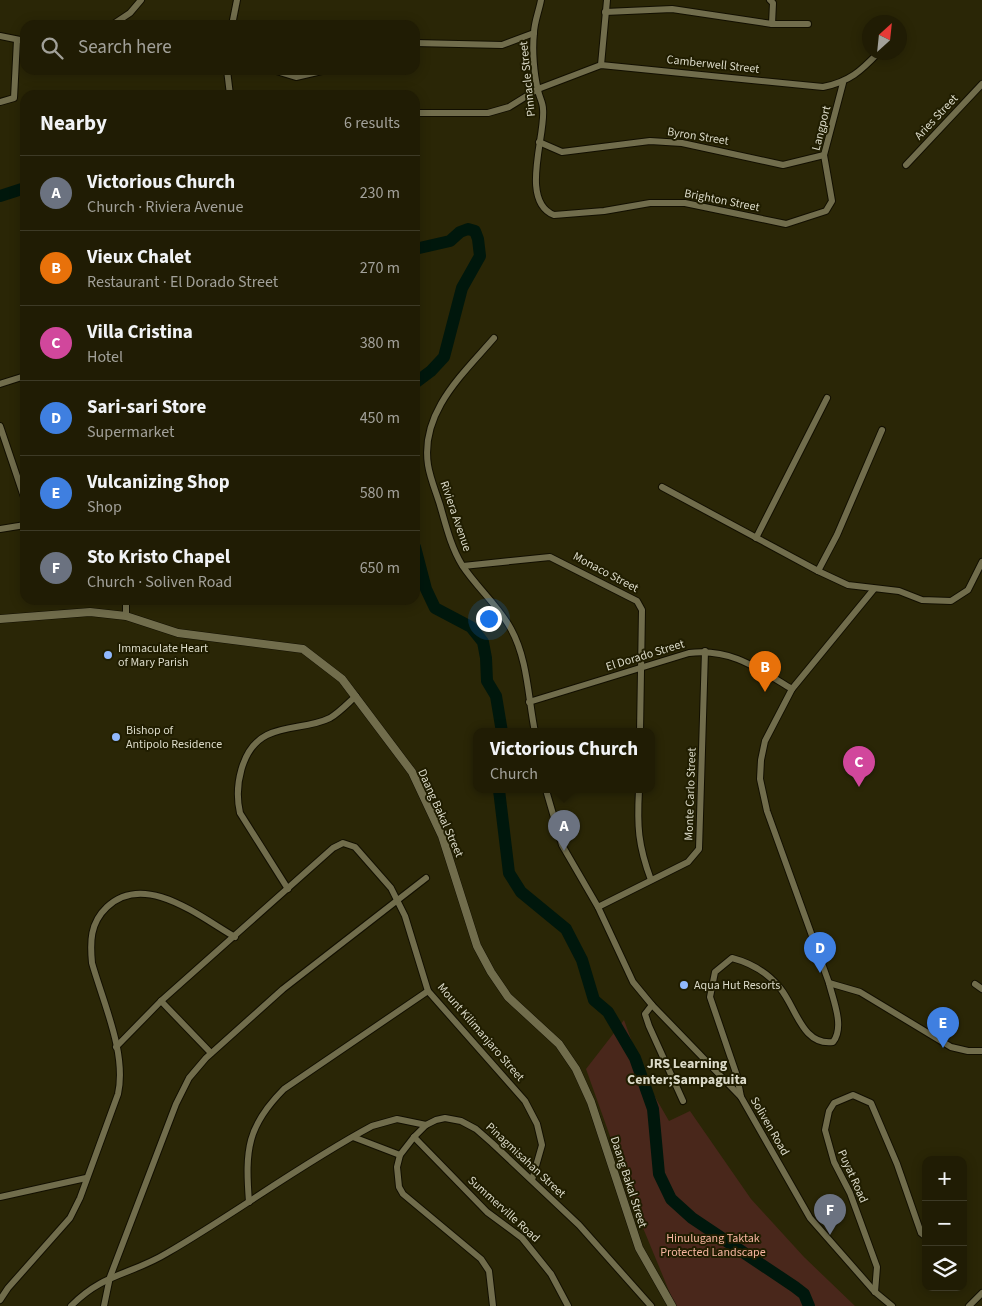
<!DOCTYPE html>
<meta charset="utf-8">
<style>
body{margin:0;font-family:"Source Sans 3",sans-serif;background:#28250e;color:#f1f3f6}
.controls{position:absolute;right:15px;bottom:15px;display:grid;overflow:hidden;border-radius:10px;box-shadow:0 2px 12px #0003}
.controls button{width:45px;height:45px;display:grid;place-items:center;padding:0;border:0;border-bottom:1px solid #3d3a26;background:#201c04;color:#f1f3f6;font:25px sans-serif}
.compass{position:absolute;left:862px;top:15px;width:45px;height:45px;border-radius:50%;background:#201c04;box-shadow:0 2px 12px #0003;rotate:27deg}
.you{position:absolute;left:488px;top:618px;width:18px;height:18px;margin:-12px;border:4px solid #fff;border-radius:50%;background:#1a73e8;box-shadow:0 0 0 8px #1a73e833}
.badge{display:grid;place-items:center;width:32px;height:32px;border-radius:50%;background:#90b8fd;color:#fff;font-size:16px;font-weight:700}
.pin{position:absolute;translate:-50% -41px;filter:drop-shadow(0 1px 2px #0008)}
.pin::after{content:'';position:absolute;top:26px;width:18px;height:15px;background:inherit;clip-path:polygon(0 0,100% 0,50% 100%)}
.popup{position:absolute;left:473px;top:728px;width:182px;height:65px;box-sizing:border-box;display:grid;place-content:center;border-radius:10px;background:#201c04;filter:drop-shadow(0 1px 4px #0005);font-size:16px;white-space:nowrap;color:#a2a19a}
.popup b{font-size:19px;color:#f1f3f6}
.popup::after{content:'';position:absolute;left:50%;top:100%;margin-left:-10px;border:10px solid transparent;border-top-color:#201c04}
.list{margin:0;padding:0;list-style:none}
h2{display:flex;justify-content:space-between;align-items:center;height:65px;margin:0;padding:0 20px;font-size:21px}
h2 small{font-size:16px;font-weight:400;color:#a2a19a}
.list li{display:grid;grid-template-columns:32px 1fr auto;gap:15px;align-items:center;box-sizing:border-box;height:75px;padding:0 20px;border-top:1px solid #3d3a26}
.list b{display:block;font-size:19px;white-space:nowrap}
.list p{margin:0;font-size:16px;white-space:nowrap;color:#a2a19a}
.list em{font-size:16px;font-style:normal;color:#a2a19a}
.icon{flex:none;width:28px;height:28px;fill:none;stroke:currentColor;stroke-width:2;stroke-linecap:round;stroke-linejoin:round}
.map{position:relative;flex:none;width:982px;height:1306px;overflow:hidden}
.search{position:absolute;background:#201c04;box-shadow:0 2px 12px #0003;left:20px;top:20px;width:400px;height:55px;display:flex;align-items:center;gap:12px;box-sizing:border-box;padding:0 18px;border-radius:15px;color:#a2a19a;font-size:19px}
.panel{position:absolute;background:#201c04;box-shadow:0 2px 12px #0003;left:20px;top:90px;width:400px;height:515px;border-radius:15px}
.map>svg:first-child{display:block}
</style>
<div class="map">
<svg width="982" height="1306" viewBox="0 0 982 1306">
<rect width="100%" height="100%" fill="#2a2606"/>
<polygon fill="#49271b" points="624,1020 647,1083 669,1121 690,1111 751,1199 804,1257 855,1306 677,1306 674,1303 641,1223 586,1069"/>
<polygon fill="#00170c" stroke="#425244" points="795,1287 807,1293 814,1306 806,1306"/>
<g fill="none" stroke-linecap="round" stroke-linejoin="round">
<g stroke="#00170c" stroke-width="12">
<polyline points="0,196 25,188"/>
<polyline points="415,249 450,241 460,232 468,229 475,231 478,239 480,256 462,288 444,357 431,371 415,383"/>
<polyline points="415,547 426,589 435,608 471,627 483,642 486,658 487,681 496,696 502,732"/>
<polyline points="499,790 509,873 521,892 566,929 582,960 594,1000 608,1012 635,1058 653,1109 659,1174 671,1199 692,1218 795,1287 804,1294 809,1306"/>
</g>
<g stroke="#120f00" stroke-width="8">
<g id="minor">
<path d="M 541,0 C 539,11 534,23 534,33 C 532,50 534,74 538,90 C 539,97 543,102 543,109 C 546,135 519,201 554,215 L 604,211 L 650,203 L 685,203 L 786,224 L 826,211 L 832,201 L 824,155 L 843,83"/>
<polyline points="770,0 773,3 772,24"/>
<polyline points="605,12 672,9 772,24 808,24"/>
<polyline points="112,25 130,13 141,0"/>
<polyline points="232,25 237,0"/>
<polyline points="0,36 25,41"/>
<polyline points="415,43 502,45 534,33"/>
<polyline points="601,65 607,0"/>
<polyline points="227,70 230,95"/>
<polyline points="273,70 296,77 326,70"/>
<polyline points="0,102 14,98 17,40"/>
<path d="M 415,113 L 488,113 L 509,107 L 538,89 L 601,65 L 823,87 C 849,82 861,71 879,52"/>
<polyline points="539,142 562,152 650,141 682,143 783,165 824,155"/>
<polyline points="906,165 982,84"/>
<path d="M 494,338 C 463,374 420,412 428,465 C 430,478 436,492 440,505 C 446,526 451,547 462,565 C 477,588 499,606 511,629 C 528,660 528,698 535,732"/>
<polyline points="0,384 25,376"/>
<polyline points="0,426 25,500"/>
<polyline points="662,487 818,571 848,585 899,591 922,600 951,601 968,590 982,562"/>
<polyline points="0,529 25,525"/>
<polyline points="756,538 827,398"/>
<polyline points="463,566 550,557 637,601 642,610 640,732"/>
<polyline points="818,571 837,535 882,430"/>
<polyline points="126,616 126,600"/>
<path d="M 529,702 L 689,653 C 731,648 757,668 792,689"/>
<polyline points="546,790 562,845 598,907 633,982 652,1005 741,1097 810,1218 875,1292 892,1306"/>
<path d="M 639,790 C 637,826 638,845 651,880"/>
<path d="M 288,889 L 240,813 C 234,787 241,748 267,735 C 287,725 310,728 330,718 C 340,712 348,703 356,696"/>
<polyline points="598,907 688,862 699,849 705,651"/>
<polyline points="829,983 860,992 951,1047 968,1051 982,1051"/>
<polyline points="975,984 982,989"/>
<polyline points="161,1001 211,1053"/>
<polyline points="652,1005 645,1014 649,1026 683,1101"/>
<polyline points="116,1047 161,1001 333,848 343,843 355,847 391,888 405,916 428,991 525,1101 537,1124 542,1145 532,1180"/>
<path d="M 741,1097 L 737,1076 L 710,997 L 715,972 L 732,958 C 751,963 767,972 780,988 C 796,1007 802,1046 833,1042 C 845,1027 833,1000 829,983 L 767,811 L 760,779 L 761,760 L 765,741 L 792,689 L 874,589"/>
<polyline points="353,1137 400,1155"/>
<polyline points="414,1137 487,1212 522,1238 551,1274 568,1306"/>
<polyline points="0,1197 86,1178"/>
<path d="M 249,1202 C 245,1150 247,1126 284,1089 L 428,991"/>
<polyline points="875,1292 877,1267 850,1193 834,1162 825,1130 829,1111 834,1103 853,1095 871,1103 897,1164 921,1233 926,1237"/>
<path d="M 0,1300 L 8,1288 L 70,1218 L 80,1198 L 118,1094 C 127,1054 103,1002 92,963 C 90,942 90,923 107,907 C 145,871 200,917 235,937"/>
<path d="M 71,1306 C 103,1273 131,1275 167,1253 C 236,1213 301,1164 372,1126 L 397,1119 L 426,1125"/>
<polyline points="104,1306 110,1277 176,1104 189,1078 206,1058 283,989 426,878"/>
<polyline points="493,1306 489,1271 481,1259 403,1194 399,1187 397,1167 400,1155 414,1137 426,1125 436,1120 445,1118 461,1121 476,1129 492,1143 579,1225 651,1306"/>
<polyline points="969,1306 982,1293"/>
</g>
</g>
<g stroke="#120f00" stroke-width="9">
<polyline id="tertiary" points="0,619 90,612 126,616 178,633 303,649 342,679 412,772 442,836 477,946 491,972 508,997 559,1044 576,1069 591,1102 639,1248 672,1306"/>
</g>
<use href="#minor" stroke="#716d4c" stroke-width="6"/>
<use href="#tertiary" stroke="#716d4c" stroke-width="8"/>
</g>
<g fill="#90b8fd" stroke="#201d00" stroke-width="2">
<circle cx="108" cy="655" r="5"/>
<circle cx="116" cy="737" r="5"/>
<circle cx="684" cy="985" r="5"/>
</g>
<g text-anchor="middle" stroke-width="4" stroke-linejoin="round" paint-order="stroke">
<g font-size="12" fill="#dbdac8" stroke="#201d00">
<text transform="translate(713 64) rotate(6)" y="4">Camberwell Street</text>
<text transform="translate(527 79) rotate(-96)" y="4">Pinnacle Street</text>
<text transform="translate(936 117) rotate(-47)" y="4">Aries Street</text>
<text transform="translate(821 128) rotate(-76)" y="4">Langport</text>
<text transform="translate(698 136) rotate(9)" y="4">Byron Street</text>
<text transform="translate(722 200) rotate(11)" y="4">Brighton Street</text>
<text transform="translate(456 516) rotate(71)" y="4">Riviera Avenue</text>
<text transform="translate(606 572) rotate(28)" y="4">Monaco Street</text>
<text transform="translate(645 655) rotate(-17)" y="4">El Dorado Street</text>
<text transform="translate(690 794) rotate(-88)" y="4">Monte Carlo Street</text>
<text transform="translate(441 813) rotate(66)" y="4">Daang Bakal Street</text>
<text transform="translate(481 1032) rotate(49)" y="4">Mount Kilimanjaro Street</text>
<text transform="translate(770 1126) rotate(60)" y="4">Soliven Road</text>
<text transform="translate(526 1160) rotate(43)" y="4">Pinagmisahan Street</text>
<text transform="translate(853 1176) rotate(66)" y="4">Puyat Road</text>
<text transform="translate(629 1182) rotate(72)" y="4">Daang Bakal Street</text>
<text transform="translate(504 1209) rotate(42)" y="4">Summerville Road</text>
</g>
<g font-size="12" fill="#dbdac8" stroke="#201d00" text-anchor="start">
<text x="118" y="652">Immaculate Heart<tspan x="118" dy="14">of Mary Parish</tspan></text>
<text x="126" y="734">Bishop of<tspan x="126" dy="14">Antipolo Residence</tspan></text>
<text x="694" y="989">Aqua Hut Resorts</text>
</g>
<g font-size="12" fill="#f5b59f" stroke="#201d00">
<text x="713" y="1242">Hinulugang Taktak<tspan x="713" dy="14">Protected Landscape</tspan></text>
</g>
<g font-size="14" font-weight="bold" fill="#dbdac8" stroke="#201d00">
<text x="687" y="1068">JRS Learning<tspan x="687" dy="16">Center;Sampaguita</tspan></text>
</g>
</g>
</svg>
<div class="controls">
<button>+</button>
<button>−</button>
<button><svg class="icon" aria-label="layers" viewBox="0 0 24 24"><path d="M12 4l9 5-9 5-9-5zM3 14l9 5 9-5"/></svg></button>
</div>
<svg class="compass" viewBox="-18 -18 36 36"><path d="M0-13l5 13h-10z" fill="#e53935"/><path d="M0 13l5-13h-10z" fill="#a2a19a"/></svg>
<div class="you"></div>
<div class="pin badge" style="left:564px;top:851px;background:#6b7280">A</div>
<div class="popup"><b>Victorious Church</b>Church</div>
<div class="pin badge" style="left:765px;top:692px;background:#e8710a">B</div>
<div class="pin badge" style="left:859px;top:787px;background:#d1479c">C</div>
<div class="pin badge" style="left:820px;top:973px;background:#3f7fe0">D</div>
<div class="pin badge" style="left:943px;top:1048px;background:#3f7fe0">E</div>
<div class="pin badge" style="left:830px;top:1235px;background:#6b7280">F</div>
<div class="search"><svg class="icon" aria-label="search" viewBox="0 0 24 24"><circle cx="10" cy="10" r="6"/><path d="M15 15l6 6"/></svg>Search here</div>
<section class="panel">
<h2>Nearby<small>6 results</small></h2>
<ul class="list">
<li><span class="badge" style="background:#6b7280">A</span><div><b>Victorious Church</b><p>Church · Riviera Avenue</p></div><em>230 m</em></li>
<li><span class="badge" style="background:#e8710a">B</span><div><b>Vieux Chalet</b><p>Restaurant · El Dorado Street</p></div><em>270 m</em></li>
<li><span class="badge" style="background:#d1479c">C</span><div><b>Villa Cristina</b><p>Hotel</p></div><em>380 m</em></li>
<li><span class="badge" style="background:#3f7fe0">D</span><div><b>Sari-sari Store</b><p>Supermarket</p></div><em>450 m</em></li>
<li><span class="badge" style="background:#3f7fe0">E</span><div><b>Vulcanizing Shop</b><p>Shop</p></div><em>580 m</em></li>
<li><span class="badge" style="background:#6b7280">F</span><div><b>Sto Kristo Chapel</b><p>Church · Soliven Road</p></div><em>650 m</em></li>
</ul>
</section>
</div>
